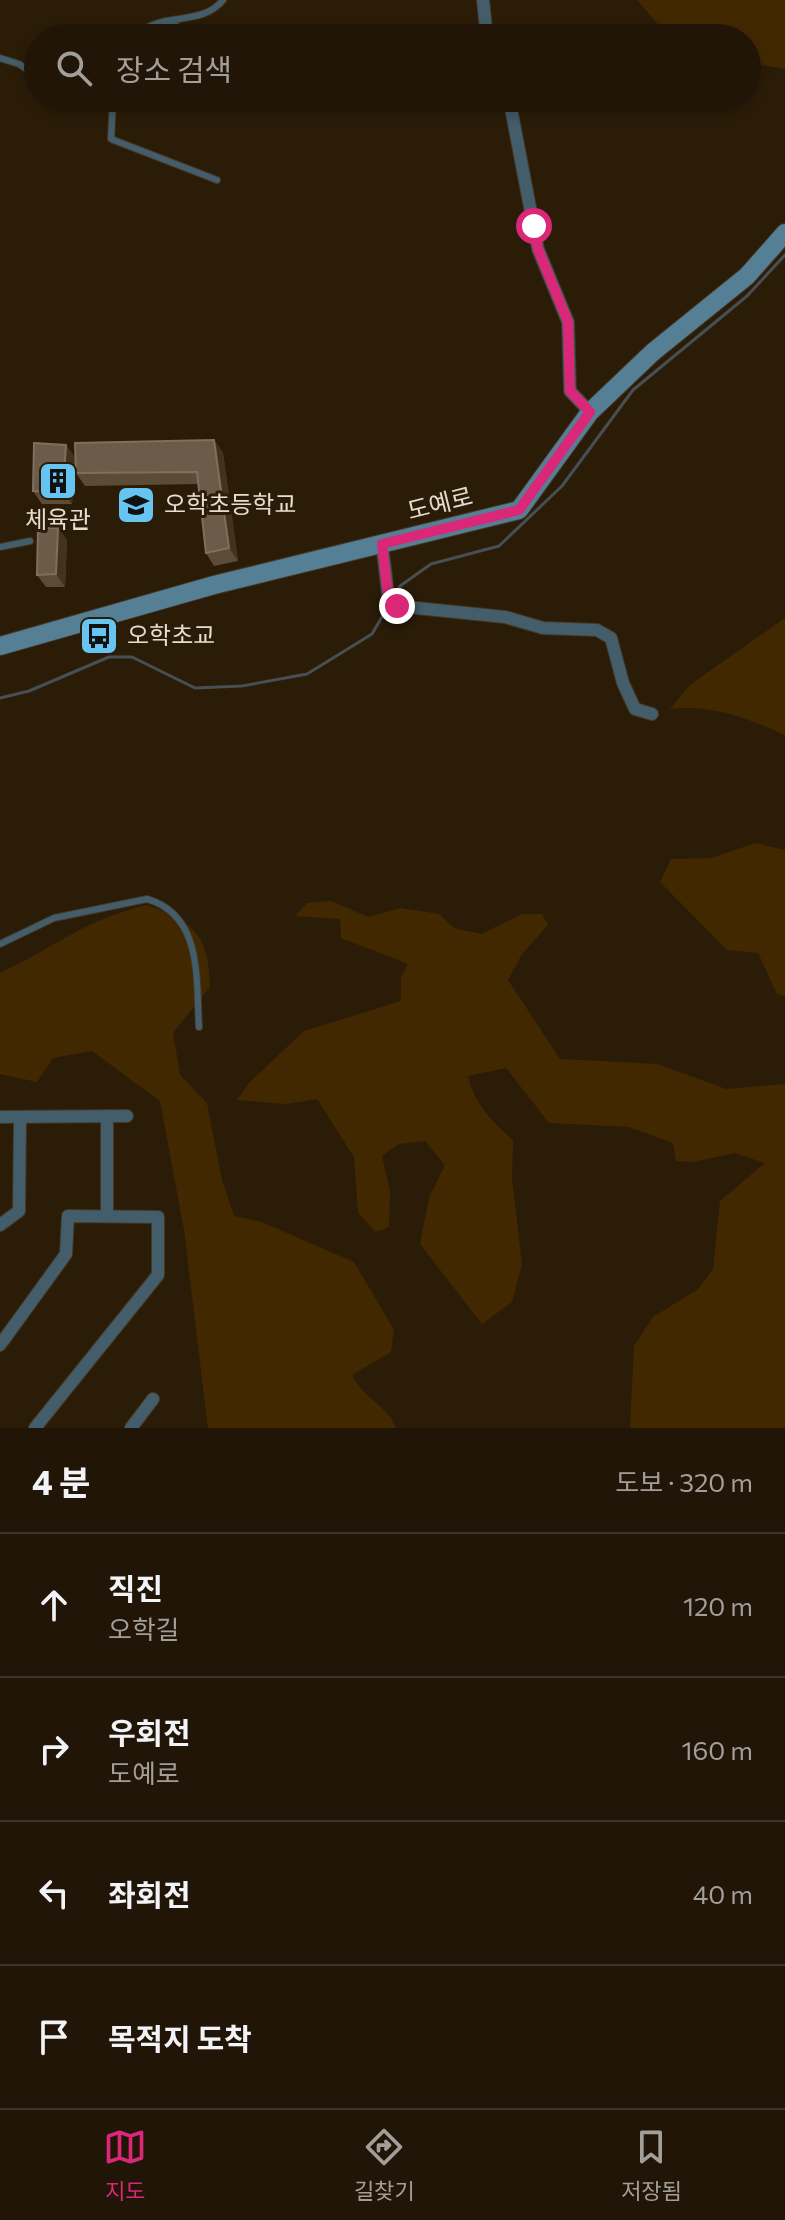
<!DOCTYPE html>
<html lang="ko">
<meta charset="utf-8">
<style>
body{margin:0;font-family:Commissioner,"Noto Sans KR",sans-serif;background:#281e10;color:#f1f3f6}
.stop{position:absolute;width:24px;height:24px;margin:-18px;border:6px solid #db2777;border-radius:50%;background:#fff}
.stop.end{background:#db2777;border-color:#fff;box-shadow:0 2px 8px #0008}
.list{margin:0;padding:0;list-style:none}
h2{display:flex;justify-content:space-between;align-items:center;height:104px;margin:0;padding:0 32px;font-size:34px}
h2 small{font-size:26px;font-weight:400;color:#a29f9b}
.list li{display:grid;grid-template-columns:52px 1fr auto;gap:24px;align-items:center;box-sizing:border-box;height:144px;padding:0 32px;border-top:2px solid #3d3428}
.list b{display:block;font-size:30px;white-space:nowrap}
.list p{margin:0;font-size:26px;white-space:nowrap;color:#a29f9b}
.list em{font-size:26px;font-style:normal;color:#a29f9b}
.icon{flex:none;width:44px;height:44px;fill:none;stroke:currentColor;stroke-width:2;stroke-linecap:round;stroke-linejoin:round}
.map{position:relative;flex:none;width:785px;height:1428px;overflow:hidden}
.search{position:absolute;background:#201506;box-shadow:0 4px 12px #0003;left:24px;right:24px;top:24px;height:88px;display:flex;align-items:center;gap:20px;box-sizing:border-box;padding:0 28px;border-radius:44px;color:#a29f9b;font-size:30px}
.sheet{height:680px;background:#201506}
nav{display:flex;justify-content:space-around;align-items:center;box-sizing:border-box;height:112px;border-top:2px solid #3d3428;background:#201506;font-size:22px;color:#a29f9b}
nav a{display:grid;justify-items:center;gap:4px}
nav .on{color:#db2777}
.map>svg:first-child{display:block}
</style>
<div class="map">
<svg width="785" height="1428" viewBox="0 0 785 1428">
<rect width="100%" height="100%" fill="#2b1c08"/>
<g fill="#422801">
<polygon points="637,0 785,0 785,69 756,64 747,71 747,38 670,38"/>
<path d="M 785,618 L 785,735 C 747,718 711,704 670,709 L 691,684 Z"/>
<polygon points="755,843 785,850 785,996 777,994 758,953 727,950 660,882 671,859 712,858"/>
<path d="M 331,901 L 368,917 L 401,908 L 439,914 L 454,928 L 481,934 L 522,914 L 542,914 L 548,925 L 522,954 L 508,980 L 560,1059 L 658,1064 L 726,1089 L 785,1084 L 785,1428 L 630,1428 L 634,1346 L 653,1317 L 698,1289 L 713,1269 L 720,1201 L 765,1163 L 735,1153 L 693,1162 L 676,1161 L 673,1143 L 629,1127 L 549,1123 L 506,1068 L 468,1076 C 474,1103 492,1122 513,1140 L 512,1179 L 522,1264 L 512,1302 L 482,1324 L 420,1244 L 429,1198 L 445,1165 L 425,1141 L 399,1144 L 382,1156 L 390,1191 L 389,1227 L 376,1232 L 358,1213 L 354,1157 L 317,1099 L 286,1104 L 237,1100 L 249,1083 L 304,1031 L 401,1001 L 401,977 L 408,964 L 341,938 L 340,919 L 295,916 L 307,903 Z"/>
<path d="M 147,905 C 193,922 209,934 210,987 L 173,1033 L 180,1075 L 207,1103 L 222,1180 L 234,1216 L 259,1221 L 354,1262 L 394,1330 L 391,1352 L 352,1375 C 363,1398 391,1409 396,1428 L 208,1428 L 184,1230 L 160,1101 L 92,1051 L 53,1058 L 37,1082 L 0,1074 L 0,973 C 55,947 86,919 147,905 Z"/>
</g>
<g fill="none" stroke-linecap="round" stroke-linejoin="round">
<g stroke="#464f53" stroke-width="3">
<polyline points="395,595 400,586 431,564 499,546 562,486 633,390 747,296 785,255"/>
<polyline points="0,698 29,691 109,657 132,657 195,688 242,686 307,674 372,634 389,605"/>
</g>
<g stroke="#453724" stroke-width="8">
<g id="lane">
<polyline points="166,21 201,38"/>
<path d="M 133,38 C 158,10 201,28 223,0"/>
<polyline points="0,58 19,64 38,77"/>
<polyline points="113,98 111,139 217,180"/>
<polyline points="0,547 30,541"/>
<path d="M 0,944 L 54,918 L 147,899 C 203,915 196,980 199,1027"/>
</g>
</g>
<g stroke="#453724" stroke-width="14">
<g id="street">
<polyline points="483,0 487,38"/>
<polyline points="509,98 538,249 568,322 570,391 590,412"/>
<polyline points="382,544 388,594 397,606 505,617 543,628 597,630 611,638 623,683 635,709 652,714"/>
<polyline points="107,1116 107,1216"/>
<polyline points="0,1117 127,1116"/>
<polyline points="0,1225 19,1211 20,1118"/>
<polyline points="0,1345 66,1254 68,1216 158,1217 158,1275 35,1428"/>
<polyline points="131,1428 153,1399"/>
</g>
</g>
<g stroke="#453724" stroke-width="20">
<polyline id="secondary" points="0,646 214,585 519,510 590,412 653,352 747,276 785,233"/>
</g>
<use href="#lane" stroke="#435d6a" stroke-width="6"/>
<use href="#street" stroke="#435d6a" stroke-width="12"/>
<use href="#secondary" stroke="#557f95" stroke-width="18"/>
</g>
<g fill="#5c4c37">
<polygon points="214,440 223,453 238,561 214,566 206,553 198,484 85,486 76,473"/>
<polygon points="66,445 75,458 72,504 42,504 33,491"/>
<polygon points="58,528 67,540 65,587 46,587 37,575"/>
</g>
<g fill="#42321e">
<polygon points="214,440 223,453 238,561 229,548"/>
<polygon points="66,445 75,458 72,504 63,492"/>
<polygon points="58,528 67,540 65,587 56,574"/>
</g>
<g fill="#6b5b48" stroke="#7e705d" stroke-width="2">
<polygon points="214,440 229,548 206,553 197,472 76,473 75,443"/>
<polygon points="34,443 66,445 63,492 33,491"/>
<polygon points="38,528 58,528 56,574 37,575"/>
</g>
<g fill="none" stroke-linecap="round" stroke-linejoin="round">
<polyline stroke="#db2777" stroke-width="10" points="397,606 388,594 382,544 519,510 590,412 570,391 568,322 538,249 534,226"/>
</g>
<defs>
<g id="building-square" transform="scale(2)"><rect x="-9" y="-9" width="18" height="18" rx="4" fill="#67c4f0" stroke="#2b1c08"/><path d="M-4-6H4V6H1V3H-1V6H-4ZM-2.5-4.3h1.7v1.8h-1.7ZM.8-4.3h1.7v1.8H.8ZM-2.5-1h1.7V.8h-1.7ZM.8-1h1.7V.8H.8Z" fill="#111"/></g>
<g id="school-square" transform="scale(2)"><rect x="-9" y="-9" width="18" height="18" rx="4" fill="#67c4f0" stroke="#2b1c08"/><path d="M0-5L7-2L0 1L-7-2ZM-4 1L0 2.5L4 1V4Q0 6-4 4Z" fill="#111"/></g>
<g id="bus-square" transform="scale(2)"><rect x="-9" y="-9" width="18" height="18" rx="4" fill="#67c4f0" stroke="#2b1c08"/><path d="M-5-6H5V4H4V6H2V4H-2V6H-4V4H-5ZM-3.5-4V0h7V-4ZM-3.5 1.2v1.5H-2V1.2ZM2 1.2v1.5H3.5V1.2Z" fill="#111"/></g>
</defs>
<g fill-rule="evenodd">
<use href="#building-square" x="58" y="481"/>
<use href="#school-square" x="136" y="505"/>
<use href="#bus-square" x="99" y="636"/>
</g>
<g text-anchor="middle" stroke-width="6" stroke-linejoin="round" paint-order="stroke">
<g font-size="24" fill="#e6dcd0" stroke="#2b1c08">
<text transform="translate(440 504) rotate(-14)" y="8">도예로</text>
</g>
<g font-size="24" fill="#e6dcd0" stroke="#2b1c08" text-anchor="start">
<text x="164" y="513">오학초등학교</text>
<text x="58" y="528" text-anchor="middle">체육관</text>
<text x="127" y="644">오학초교</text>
</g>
</g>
</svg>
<div class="stop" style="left:534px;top:226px"></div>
<div class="stop end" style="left:397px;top:606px"></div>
<div class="search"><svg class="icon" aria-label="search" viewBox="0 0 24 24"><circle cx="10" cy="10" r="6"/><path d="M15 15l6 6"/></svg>장소 검색</div>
</div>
<section class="sheet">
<h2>4 분<small>도보 · 320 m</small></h2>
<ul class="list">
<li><svg class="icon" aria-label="ahead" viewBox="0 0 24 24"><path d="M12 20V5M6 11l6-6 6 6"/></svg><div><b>직진</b><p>오학길</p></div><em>120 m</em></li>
<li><svg class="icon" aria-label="right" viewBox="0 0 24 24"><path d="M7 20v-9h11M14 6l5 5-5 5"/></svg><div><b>우회전</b><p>도예로</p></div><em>160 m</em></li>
<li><svg class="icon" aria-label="left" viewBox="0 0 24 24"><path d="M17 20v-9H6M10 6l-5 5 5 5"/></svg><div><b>좌회전</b></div><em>40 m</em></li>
<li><svg class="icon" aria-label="arrive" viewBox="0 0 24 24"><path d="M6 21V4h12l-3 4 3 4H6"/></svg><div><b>목적지 도착</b></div></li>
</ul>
</section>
<nav>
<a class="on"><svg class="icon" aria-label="map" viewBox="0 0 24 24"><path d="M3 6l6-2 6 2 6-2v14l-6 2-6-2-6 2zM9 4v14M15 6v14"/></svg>지도</a>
<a><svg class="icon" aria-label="directions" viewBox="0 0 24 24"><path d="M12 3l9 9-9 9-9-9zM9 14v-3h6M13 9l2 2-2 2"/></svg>길찾기</a>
<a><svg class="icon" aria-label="saved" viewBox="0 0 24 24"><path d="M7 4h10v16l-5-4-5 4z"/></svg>저장됨</a>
</nav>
